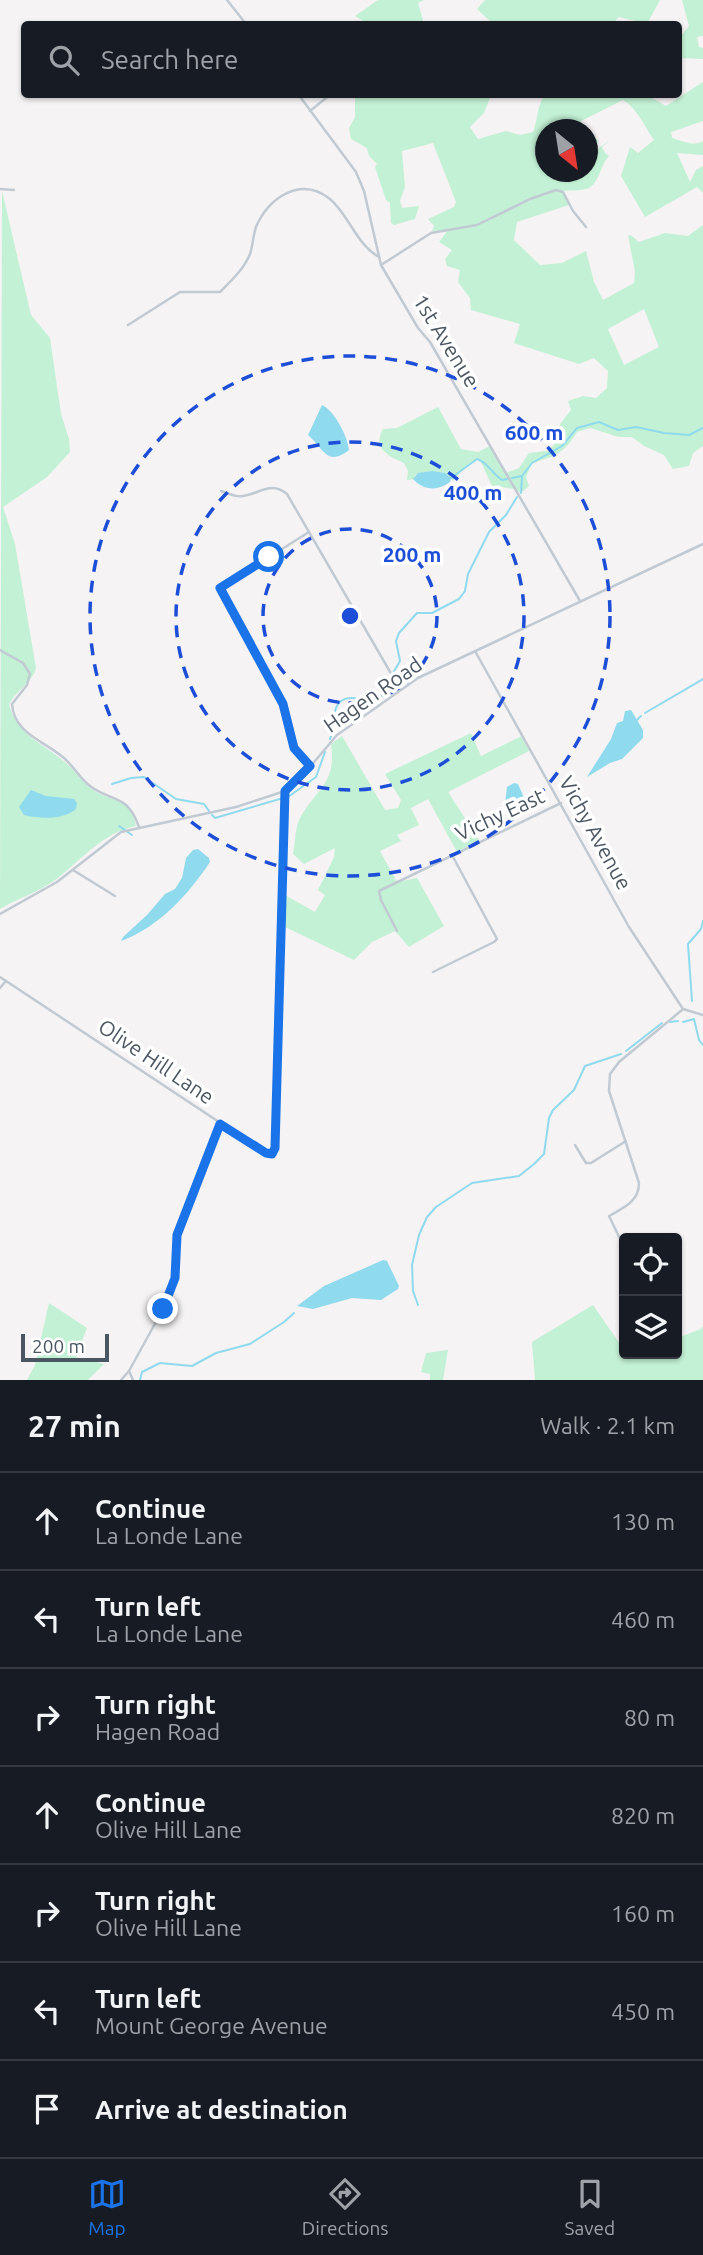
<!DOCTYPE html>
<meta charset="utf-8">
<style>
body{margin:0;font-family:Ubuntu,sans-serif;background:#242831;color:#f1f3f6}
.controls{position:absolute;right:21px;bottom:21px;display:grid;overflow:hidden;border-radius:7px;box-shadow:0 2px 5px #0004}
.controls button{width:63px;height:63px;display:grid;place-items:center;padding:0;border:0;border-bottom:2px solid #363941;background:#171b24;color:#f1f3f6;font:35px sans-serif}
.compass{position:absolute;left:535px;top:119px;width:63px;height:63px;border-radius:50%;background:#171b24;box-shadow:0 2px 5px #0004;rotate:150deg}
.scale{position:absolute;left:21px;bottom:18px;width:88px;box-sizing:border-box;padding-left:7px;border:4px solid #4a5661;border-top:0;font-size:19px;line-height:24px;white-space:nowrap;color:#4a5661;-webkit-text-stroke:5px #fff;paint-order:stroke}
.stop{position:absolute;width:21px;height:21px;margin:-16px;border:5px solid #1a73e8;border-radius:50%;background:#fff}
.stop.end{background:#1a73e8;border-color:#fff;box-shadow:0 2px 7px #0008}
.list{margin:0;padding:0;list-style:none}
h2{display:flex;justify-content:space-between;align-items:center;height:91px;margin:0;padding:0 28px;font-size:30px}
h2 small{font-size:23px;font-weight:400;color:#9ea1a6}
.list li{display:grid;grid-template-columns:46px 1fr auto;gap:21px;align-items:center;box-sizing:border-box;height:98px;padding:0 28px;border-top:2px solid #363941}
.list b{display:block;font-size:26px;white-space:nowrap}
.list p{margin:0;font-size:23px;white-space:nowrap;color:#9ea1a6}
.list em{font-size:23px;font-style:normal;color:#9ea1a6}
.icon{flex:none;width:38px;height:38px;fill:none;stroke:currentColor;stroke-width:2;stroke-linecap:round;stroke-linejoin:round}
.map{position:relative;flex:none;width:703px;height:1380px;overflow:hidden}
.search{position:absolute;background:#171b24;box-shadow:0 2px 5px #0004;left:21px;right:21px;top:21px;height:77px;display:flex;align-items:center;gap:18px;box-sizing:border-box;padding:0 24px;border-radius:7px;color:#9ea1a6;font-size:26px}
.sheet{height:777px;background:#171b24}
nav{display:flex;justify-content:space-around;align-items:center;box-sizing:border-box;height:98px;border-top:2px solid #363941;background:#171b24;font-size:19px;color:#9ea1a6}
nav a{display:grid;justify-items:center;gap:4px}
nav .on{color:#1a73e8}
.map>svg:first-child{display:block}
</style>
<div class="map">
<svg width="703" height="1380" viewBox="0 0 703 1380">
<rect width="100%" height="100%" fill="#f5f3f3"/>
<g fill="#c3f1d5" fill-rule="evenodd">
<polygon points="378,0 424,0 418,3 424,24 368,24 355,16"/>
<polygon points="485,0 660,0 647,24 619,17 612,24 493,24 477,9"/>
<polygon points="682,0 703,0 703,36 697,37 699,47 703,48 703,59 679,58 679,38 689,26"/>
<path d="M 703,82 L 703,121 L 671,132 L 672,138 C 683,141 693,147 703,141 L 703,155 L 677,153 L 690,182 L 696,170 L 703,166 L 703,193 L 697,187 L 645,217 L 621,176 L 630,147 L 638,153 L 654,140 C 644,126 638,109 623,100 L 581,121 L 579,129 L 546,130 L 546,172 L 568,172 L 572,180 L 578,179 L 579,176 L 588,172 L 592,155 L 588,159 L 588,139 L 595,137 L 598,141 L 596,150 L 610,140 L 602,147 L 605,153 L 609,156 C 600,165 599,186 586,189 C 579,191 569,190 562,191 L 569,205 L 517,222 L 514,240 L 540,265 L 562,263 L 586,251 L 594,282 L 603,300 L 634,283 L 635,272 L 628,235 L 632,236 L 639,242 L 665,233 L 688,236 L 703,225 L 703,446 L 693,453 L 689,466 L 673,469 L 664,455 L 644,446 L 632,437 L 619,437 L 590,428 L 577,432 C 563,454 556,456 532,463 L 526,477 L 529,486 L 521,493 L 515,489 L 492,486 L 480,460 L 477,459 L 468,464 L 453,481 C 444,468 428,471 415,475 L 414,479 L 407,480 L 408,471 L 404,463 C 389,457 372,448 383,429 L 397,428 L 438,407 L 461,449 L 478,452 L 490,446 L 506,473 L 519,468 L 529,453 L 547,451 L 554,445 L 557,428 L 571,410 L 568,401 L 583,396 L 596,398 L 607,388 L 608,371 L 594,358 L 579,364 L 514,343 L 520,324 L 471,310 L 470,298 L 458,282 L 460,270 L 447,266 L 445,259 L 452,250 L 439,242 L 448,230 L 432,231 L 434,226 L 428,219 L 454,207 L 456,202 L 433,143 L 402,151 L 405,187 L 400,201 L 402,208 L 419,206 L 415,219 L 394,225 L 391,223 L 390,203 L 386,200 L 375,167 L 377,164 L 369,156 L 367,148 L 351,139 L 349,128 L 355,117 L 355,95 L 491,95 L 484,113 L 470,127 L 478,139 L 506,131 L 520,135 L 533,132 C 538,120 537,104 545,95 L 647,95 L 666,106 ZM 644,309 L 659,347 L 624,365 L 608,329 Z"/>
<path d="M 2,191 L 31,315 L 50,338 L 61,414 L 69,439 L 70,452 L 47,477 L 3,507 L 15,544 L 36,668 C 33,682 16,690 9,705 C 17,734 43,744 65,762 C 75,771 82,781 92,789 C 111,803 130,796 136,826 C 103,833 84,857 59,877 C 42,891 18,898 0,909 Z"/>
<path d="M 471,733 L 481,756 L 522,736 L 529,751 L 448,792 L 479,840 L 457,852 L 428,799 L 411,808 L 419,825 L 397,835 L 401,841 L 380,851 L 397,882 L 417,878 L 444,926 L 409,947 L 395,931 L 372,942 L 354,960 L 285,927 L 282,912 L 285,895 L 315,912 L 325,895 L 318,890 L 334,857 L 335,848 L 304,864 L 293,854 C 295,844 295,830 299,820 C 315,789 337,785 331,744 L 342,736 L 385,810 L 398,808 L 401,800 L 385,774 Z"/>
<polygon points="49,1303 87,1328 76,1357 104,1364 88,1380 27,1380 35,1365"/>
<polygon points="593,1305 624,1350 624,1354 631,1359 640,1354 677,1354 677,1338 701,1329 703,1326 703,1380 535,1380 532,1342"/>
<polygon points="448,1350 443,1380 430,1380 430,1374 421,1372 426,1353"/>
</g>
<g fill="#90daee">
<path d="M 322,405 C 334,410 348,437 349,450 C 327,467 324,449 308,435 Z"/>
<path d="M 433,471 L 445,473 L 451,478 L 450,482 C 438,491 424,491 413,479 L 418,473 Z"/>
<polygon points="631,710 643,730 643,738 622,759 610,763 587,777 611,739 617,723 623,721 625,711"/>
<path d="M 514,783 L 518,784 L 529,809 C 524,815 517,818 510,816 L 505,803 L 507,787 Z"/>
<path d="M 31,790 L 46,796 L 74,799 L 77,803 L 76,809 C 64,820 40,819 24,815 L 19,807 Z"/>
<path d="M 198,849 L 209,858 L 210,862 C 188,895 159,927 121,941 L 123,937 L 147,915 L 165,894 L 175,889 L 182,878 L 186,858 L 193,850 Z"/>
<polygon points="383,1260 387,1261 399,1286 398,1289 381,1300 352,1298 313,1309 297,1306 324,1286"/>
</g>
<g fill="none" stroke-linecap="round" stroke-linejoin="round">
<g stroke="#90daee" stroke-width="2">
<path d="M 451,478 L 477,459 C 489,463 492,474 502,480 L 507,479"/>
<polyline points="512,478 522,476 532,463 562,446 577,428 599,422 618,430 636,427 664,433 689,435 703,428"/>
<polyline points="521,493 522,477"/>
<polyline points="393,673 400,661 396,641 399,633 417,613 432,613 459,599 465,591 468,574 489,532 506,515 517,497"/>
<polyline points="645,713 703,679"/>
<polyline points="637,720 641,716"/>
<path d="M 330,739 C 335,727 331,709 341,701 C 355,690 383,715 392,679"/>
<polyline points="112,784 131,778 144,777 176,799 204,804 209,811"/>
<polyline points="288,797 316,777 325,752"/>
<polyline points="212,815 215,818 283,798"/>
<polyline points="119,826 132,835"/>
<polyline points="692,1001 688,944 701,929 703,921"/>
<polyline points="670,1022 678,1021"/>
<polyline points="683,1022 694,1019 699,1040 703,1045"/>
<polyline points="626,1051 662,1023"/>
<polyline points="418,1305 413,1291 412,1265 419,1235 427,1217 436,1207 472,1183 519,1176 534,1164 544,1154 549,1118 553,1110 574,1090 585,1066 621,1054"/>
<polyline points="140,1380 142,1372 160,1363 192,1366 216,1353 250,1344 284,1322 294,1313"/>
</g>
<g stroke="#c1cad2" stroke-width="2.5">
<polyline points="227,0 246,24"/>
<polyline points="298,94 356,172 364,191 381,265 418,328 430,342 580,601"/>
<polyline points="310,111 331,94"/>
<polyline points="0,189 14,190"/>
<polyline points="381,265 431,233 477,225 530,199 556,190 563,192 573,211 586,227"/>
<path d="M 128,325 L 180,292 L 220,292 C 231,281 244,269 250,254 C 253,245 253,236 256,227 C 269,197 301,176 330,199 C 349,215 356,244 379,257"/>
<path d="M 221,491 C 228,493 236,498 243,496 C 261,493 271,481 287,494 L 400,689"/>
<polyline points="309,532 220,588 283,704 294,749 310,766"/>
<path d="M 0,650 L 23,663 L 30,674 L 27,685 L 12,704 C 14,734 45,741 64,758 C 73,766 80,778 90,786 C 113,803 127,793 139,827"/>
<polyline points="475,651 629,927 683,1009 703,1015"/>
<polyline points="73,870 115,896"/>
<polyline points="0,914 57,882 121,832 236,807 285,791 298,781 337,735 418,678 703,544"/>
<polyline points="397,931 381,900 379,891 561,803"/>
<polyline points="433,972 494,942 497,939 452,855"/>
<polyline points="0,977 266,1153 272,1154 276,1143 285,791"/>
<polyline points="0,988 6,981"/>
<polyline points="575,1145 586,1163 591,1163 626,1141"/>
<path d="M 624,1247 L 609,1216 C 623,1208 639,1202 639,1183 L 609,1091 L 610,1074 L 619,1062 L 682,1010"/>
<polyline points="129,1371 133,1380"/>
<polyline points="121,1380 129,1371 163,1309 175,1278 177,1235 220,1124"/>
</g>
</g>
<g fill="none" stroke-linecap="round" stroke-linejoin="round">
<polyline stroke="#1a73e8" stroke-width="9" points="163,1309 175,1278 177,1235 220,1124 266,1153 272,1154 275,1148 285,791 310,766 294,748 283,704 220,588 269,557"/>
</g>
<g fill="none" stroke="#1d4ed8" stroke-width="3.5" stroke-dasharray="12 9">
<circle cx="350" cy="616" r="87"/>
<circle cx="350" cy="616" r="174"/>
<circle cx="350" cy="616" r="260"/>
</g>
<g text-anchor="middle" stroke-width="7" stroke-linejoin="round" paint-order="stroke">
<g font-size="21" fill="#4a5661" stroke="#fff">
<text transform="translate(446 341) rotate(58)" y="7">1st Avenue</text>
<text transform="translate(373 695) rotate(-35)" y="7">Hagen Road</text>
<text transform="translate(500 815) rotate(-25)" y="7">Vichy East</text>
<text transform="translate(595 833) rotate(61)" y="7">Vichy Avenue</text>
<text transform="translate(156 1062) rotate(34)" y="7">Olive Hill Lane</text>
</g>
</g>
<circle cx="350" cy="616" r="10" fill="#1d4ed8" stroke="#fff" stroke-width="3.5"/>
<g font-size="21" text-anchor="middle" font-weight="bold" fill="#1d4ed8" stroke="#fff" stroke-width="7" stroke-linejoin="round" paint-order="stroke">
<text x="534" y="440">600 m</text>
<text x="473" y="500">400 m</text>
<text x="412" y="562">200 m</text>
</g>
</svg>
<div class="controls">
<button><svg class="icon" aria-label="locate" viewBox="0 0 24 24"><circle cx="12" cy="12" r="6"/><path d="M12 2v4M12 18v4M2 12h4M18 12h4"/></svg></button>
<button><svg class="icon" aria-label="layers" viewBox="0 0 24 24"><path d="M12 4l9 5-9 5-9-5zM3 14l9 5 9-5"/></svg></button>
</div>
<svg class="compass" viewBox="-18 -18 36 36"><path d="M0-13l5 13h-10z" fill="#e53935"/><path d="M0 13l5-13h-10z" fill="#9ea1a6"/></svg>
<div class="scale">200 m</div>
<div class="stop" style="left:269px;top:557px"></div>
<div class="stop end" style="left:163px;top:1309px"></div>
<div class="search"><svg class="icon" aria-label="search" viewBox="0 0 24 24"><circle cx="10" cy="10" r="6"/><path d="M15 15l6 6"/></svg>Search here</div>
</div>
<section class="sheet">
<h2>27 min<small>Walk · 2.1 km</small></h2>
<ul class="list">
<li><svg class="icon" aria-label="ahead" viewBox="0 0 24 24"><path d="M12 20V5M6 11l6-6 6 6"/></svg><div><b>Continue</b><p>La Londe Lane</p></div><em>130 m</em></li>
<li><svg class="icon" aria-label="left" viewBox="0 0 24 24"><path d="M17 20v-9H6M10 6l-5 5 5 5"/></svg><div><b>Turn left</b><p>La Londe Lane</p></div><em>460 m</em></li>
<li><svg class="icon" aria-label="right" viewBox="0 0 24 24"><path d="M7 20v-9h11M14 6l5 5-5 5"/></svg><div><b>Turn right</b><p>Hagen Road</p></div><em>80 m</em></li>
<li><svg class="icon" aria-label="ahead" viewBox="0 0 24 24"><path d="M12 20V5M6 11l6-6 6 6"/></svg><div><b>Continue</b><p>Olive Hill Lane</p></div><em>820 m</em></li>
<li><svg class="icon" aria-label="right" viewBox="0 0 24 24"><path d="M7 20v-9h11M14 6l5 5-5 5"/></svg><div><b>Turn right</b><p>Olive Hill Lane</p></div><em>160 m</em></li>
<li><svg class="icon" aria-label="left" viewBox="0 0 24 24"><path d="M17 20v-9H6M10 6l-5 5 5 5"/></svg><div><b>Turn left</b><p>Mount George Avenue</p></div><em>450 m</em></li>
<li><svg class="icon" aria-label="arrive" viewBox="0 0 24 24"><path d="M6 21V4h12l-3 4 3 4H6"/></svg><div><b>Arrive at destination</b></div></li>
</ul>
</section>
<nav>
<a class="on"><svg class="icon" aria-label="map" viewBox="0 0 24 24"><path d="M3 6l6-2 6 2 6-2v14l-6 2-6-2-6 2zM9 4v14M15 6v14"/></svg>Map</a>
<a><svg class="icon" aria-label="directions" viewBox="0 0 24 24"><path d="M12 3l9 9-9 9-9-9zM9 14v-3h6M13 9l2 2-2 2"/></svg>Directions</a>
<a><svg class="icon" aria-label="saved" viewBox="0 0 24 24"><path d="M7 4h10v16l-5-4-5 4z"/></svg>Saved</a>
</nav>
